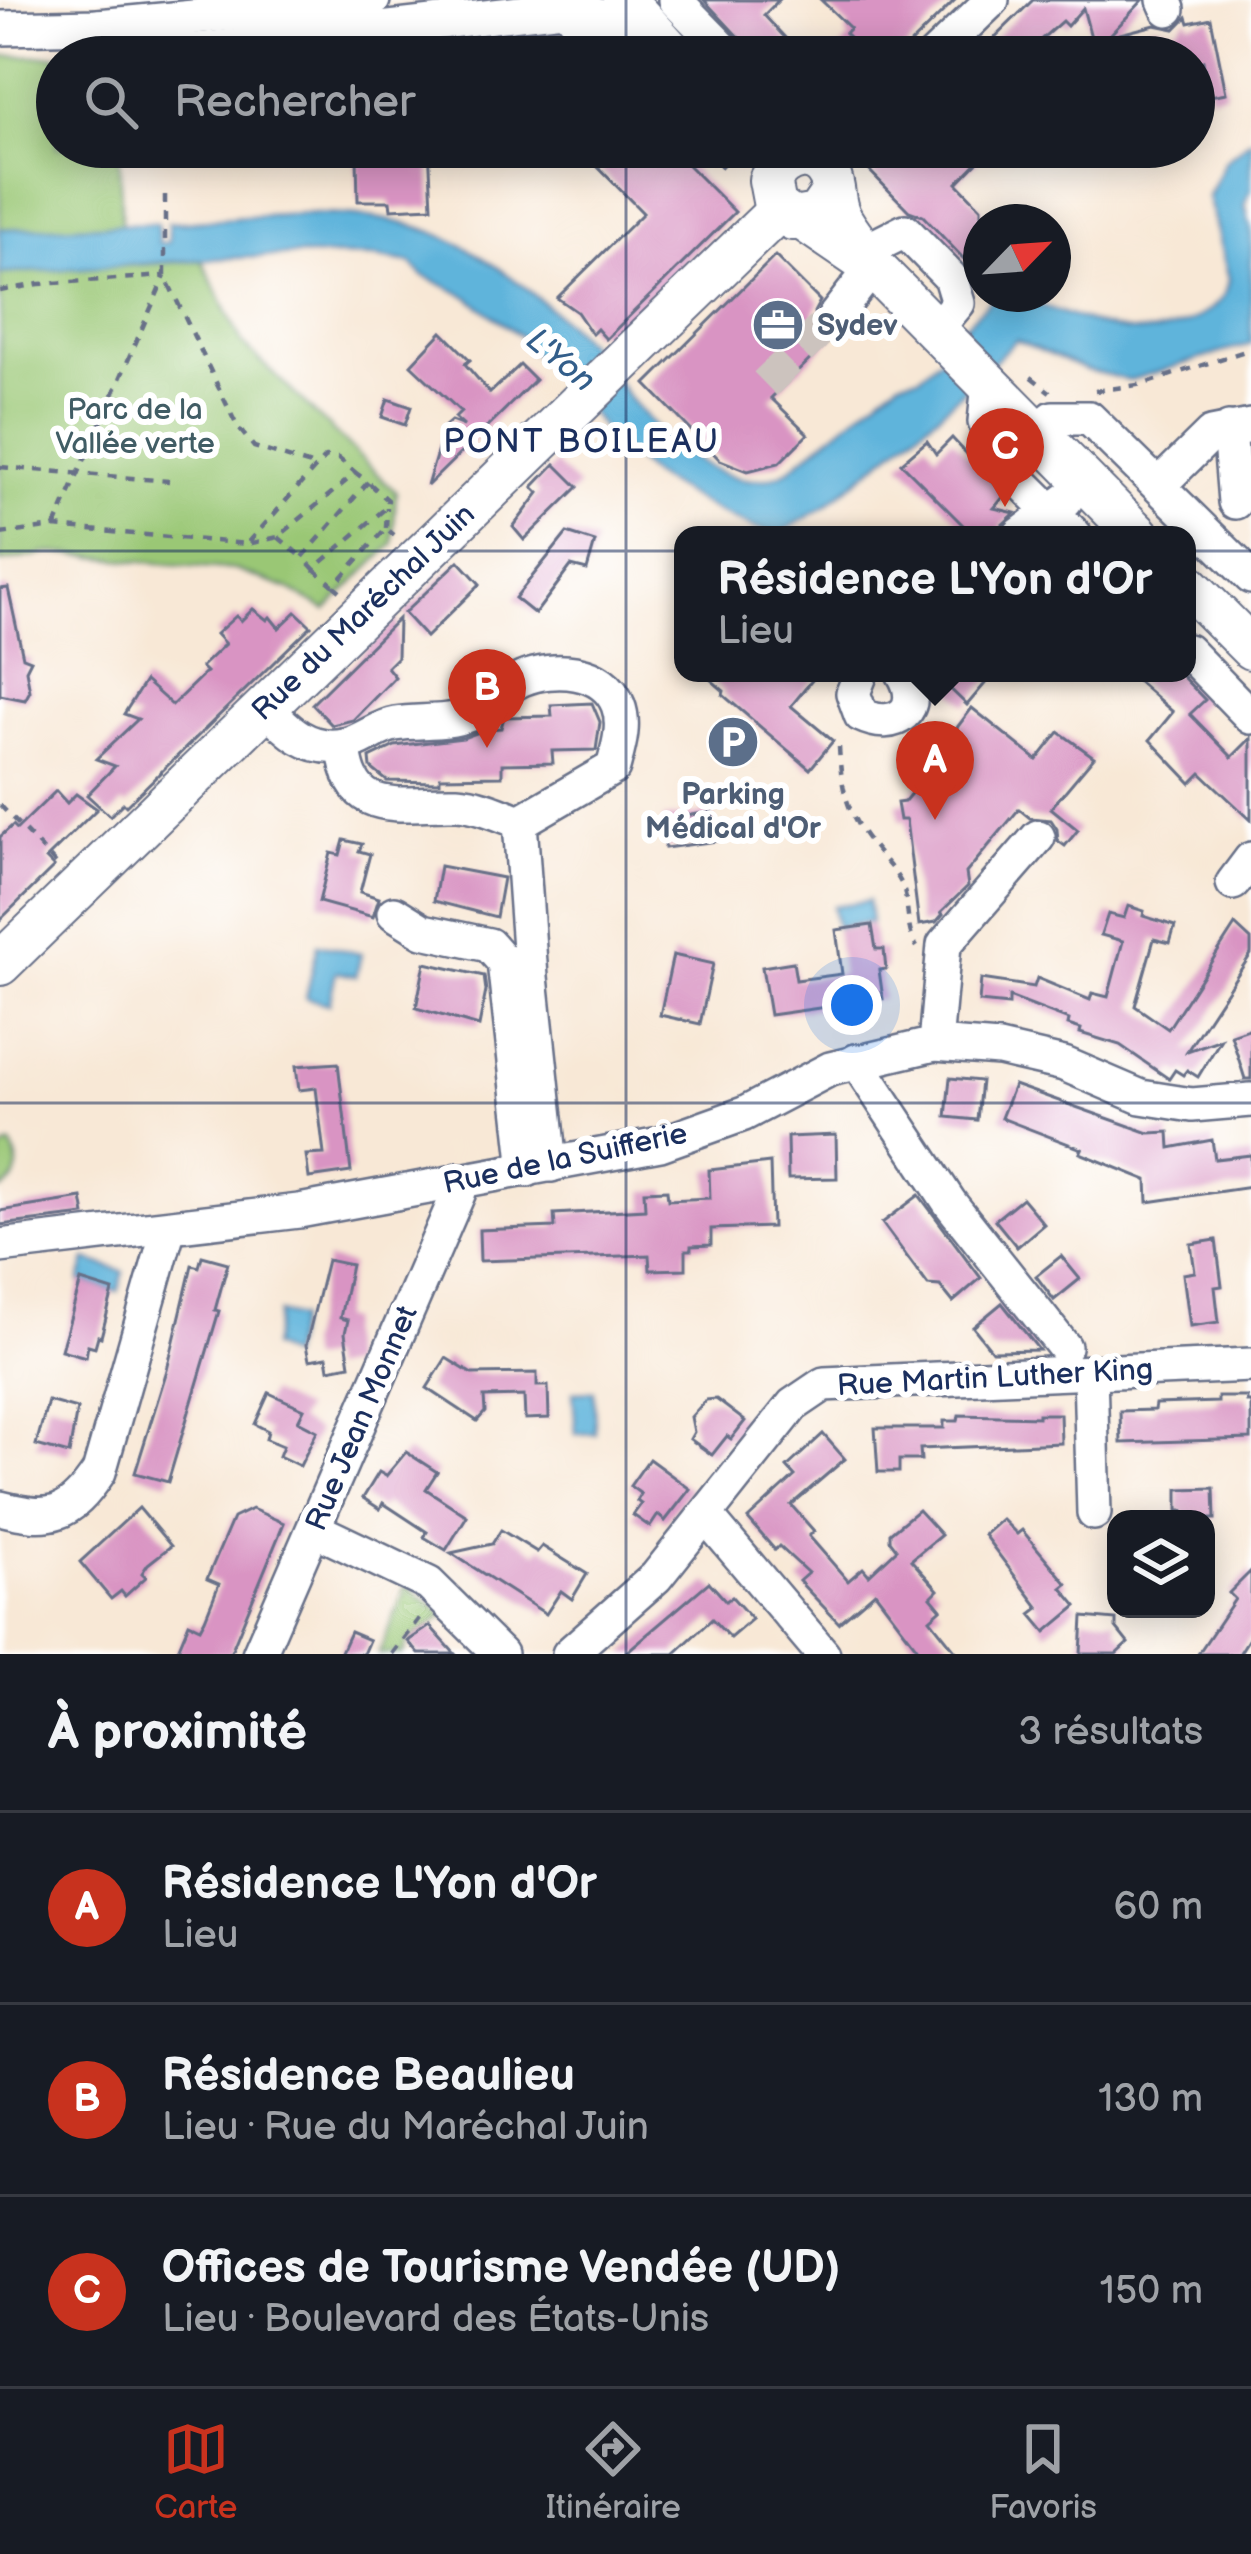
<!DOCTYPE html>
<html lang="fr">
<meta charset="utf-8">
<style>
body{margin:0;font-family:"Balsamiq Sans",sans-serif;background:#20242c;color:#f1f3f6}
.controls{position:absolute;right:36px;bottom:36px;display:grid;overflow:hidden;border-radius:24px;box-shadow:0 6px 30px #0003}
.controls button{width:108px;height:108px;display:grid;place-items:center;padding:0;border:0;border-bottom:3px solid #363941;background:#171b24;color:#f1f3f6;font:60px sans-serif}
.compass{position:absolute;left:963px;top:204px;width:108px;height:108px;border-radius:50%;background:#171b24;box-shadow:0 6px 30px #0003;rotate:65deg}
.you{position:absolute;left:852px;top:1005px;width:42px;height:42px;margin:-30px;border:9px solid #fff;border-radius:50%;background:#1a73e8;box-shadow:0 0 0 18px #1a73e833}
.badge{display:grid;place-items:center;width:78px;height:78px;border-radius:50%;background:#c8321e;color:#fff;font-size:39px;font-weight:700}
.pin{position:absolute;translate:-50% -99px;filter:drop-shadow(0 3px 6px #0008)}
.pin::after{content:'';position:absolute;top:63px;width:42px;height:36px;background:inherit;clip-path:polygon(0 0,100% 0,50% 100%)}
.popup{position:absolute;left:674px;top:526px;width:522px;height:156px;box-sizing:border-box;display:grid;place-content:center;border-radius:24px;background:#171b24;filter:drop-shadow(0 3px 9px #0005);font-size:39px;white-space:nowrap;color:#9ea1a6}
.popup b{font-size:45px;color:#f1f3f6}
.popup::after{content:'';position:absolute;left:50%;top:100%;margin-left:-24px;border:24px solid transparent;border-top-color:#171b24}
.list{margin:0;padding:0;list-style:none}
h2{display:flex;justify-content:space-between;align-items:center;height:156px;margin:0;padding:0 48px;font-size:51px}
h2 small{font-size:39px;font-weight:400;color:#9ea1a6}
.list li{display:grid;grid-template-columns:78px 1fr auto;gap:36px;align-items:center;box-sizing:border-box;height:192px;padding:0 48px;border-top:3px solid #363941}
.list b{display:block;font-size:45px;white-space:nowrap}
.list p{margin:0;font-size:39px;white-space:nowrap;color:#9ea1a6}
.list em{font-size:39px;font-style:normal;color:#9ea1a6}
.icon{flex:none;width:66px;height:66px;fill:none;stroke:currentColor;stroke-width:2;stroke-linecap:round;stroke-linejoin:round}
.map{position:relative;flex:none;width:1251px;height:1654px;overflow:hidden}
.search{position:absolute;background:#171b24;box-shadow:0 6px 30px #0003;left:36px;right:36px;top:36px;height:132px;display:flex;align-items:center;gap:30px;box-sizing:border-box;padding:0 42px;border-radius:66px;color:#9ea1a6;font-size:45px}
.sheet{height:732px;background:#171b24}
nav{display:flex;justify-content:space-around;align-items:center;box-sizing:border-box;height:168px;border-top:3px solid #363941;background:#171b24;font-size:33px;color:#9ea1a6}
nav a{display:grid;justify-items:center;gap:6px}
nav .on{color:#c8321e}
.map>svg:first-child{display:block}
</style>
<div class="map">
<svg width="1251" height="1654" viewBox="0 0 1251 1654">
<rect width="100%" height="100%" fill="#fff"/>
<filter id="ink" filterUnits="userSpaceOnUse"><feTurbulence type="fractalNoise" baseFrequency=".00833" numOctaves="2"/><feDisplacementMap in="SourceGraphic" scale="24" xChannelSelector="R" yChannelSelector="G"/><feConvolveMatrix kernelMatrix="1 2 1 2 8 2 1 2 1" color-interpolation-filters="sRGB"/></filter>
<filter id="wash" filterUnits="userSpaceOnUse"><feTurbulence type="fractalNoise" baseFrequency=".004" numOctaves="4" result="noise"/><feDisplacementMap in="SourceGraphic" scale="48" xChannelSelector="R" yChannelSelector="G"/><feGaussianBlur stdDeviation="2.7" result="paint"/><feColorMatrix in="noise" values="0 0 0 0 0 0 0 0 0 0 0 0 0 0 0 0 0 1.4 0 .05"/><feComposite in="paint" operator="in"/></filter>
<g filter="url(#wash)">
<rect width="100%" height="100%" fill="#f8e8d6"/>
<g fill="#9ac775" stroke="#5a7b6a" stroke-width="3">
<polygon points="116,55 57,57 57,147 119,147 123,266 202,260 242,343 396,492 393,544 326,610 289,589 235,570 50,553 0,562 0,56"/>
<path d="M 11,1145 C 21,1162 21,1182 0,1190 L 0,1150 Z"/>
<polygon points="406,1586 445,1615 408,1641 403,1654 379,1654"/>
</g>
<g fill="#5fb4db" stroke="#3d729c" stroke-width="3">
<path d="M 1251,139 L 1251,188 L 1245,204 L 1251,230 L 1251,344 L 1130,380 L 1086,370 L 1016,340 L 937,415 L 824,507 L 779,534 L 754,528 L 714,510 L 650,474 L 602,428 L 568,385 L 521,342 L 524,339 L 468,297 L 422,275 L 411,263 L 375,257 L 299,255 L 211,259 L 0,274 L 0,229 L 157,223 L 159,244 L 169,242 L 168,223 C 252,218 342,203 424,229 C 489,251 547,304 595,350 C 607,360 612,375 621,387 C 654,433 728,504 787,471 L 900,380 L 920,376 L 964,336 L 962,328 L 997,294 C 1062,303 1132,360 1202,315 C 1217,306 1227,296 1229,279 L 1208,197 L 1225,161 Z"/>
<polygon points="868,901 871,922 836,927 833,906"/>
<polygon points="318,944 361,954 356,976 336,972 329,1004 306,998"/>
<polygon points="86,1260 124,1272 118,1292 80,1281"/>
<polygon points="278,1313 298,1318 289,1357 271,1347"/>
<polygon points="594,1391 595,1433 576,1434 573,1392"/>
</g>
<g id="blocks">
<g fill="#d994c3">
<polygon points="704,0 779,0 764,15 789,42 774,57 757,57"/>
<polygon points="821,0 955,0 897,57 832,57 850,38 845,33 850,28"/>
<polygon points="1033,0 1143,0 1108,37 1155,25 1175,29 1187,17 1189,23 1211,18 1226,93 1210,96 1203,61 1194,64 1194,57 1101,57 1092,41 1083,8 1067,26 1062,21 1021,57 975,57"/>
<polygon points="532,33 570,46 579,57 478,57 494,38"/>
<polygon points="368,147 429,147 432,207 391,209 390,201 358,201 357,157"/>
<polygon points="603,147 670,147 735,212 606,339 597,329 592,334 577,312 557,298 643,213 590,159"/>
<polygon points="883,147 992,147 957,183 981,208 981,277 923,216 909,211 864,165"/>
<polygon points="775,256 820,301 814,312 815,323 821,332 833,337 771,398 808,434 779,463 748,471 720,460 646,384"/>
<polygon points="442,332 470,360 465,364 490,393 520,365 535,380 427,486 445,426 451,421 464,426 455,418 461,412 411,365"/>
<polygon points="388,399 411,407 405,425 382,417"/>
<polygon points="952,438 1005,495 994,508 1015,513 1001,526 999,535 973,535 901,463 927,441 936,454"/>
<polygon points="555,464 578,487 524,540 513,527 539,493 533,487"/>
<polygon points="567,533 595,542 587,570 571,566 535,614 515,598"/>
<polygon points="459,561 480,584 426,637 404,613"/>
<polygon points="8,588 23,657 31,660 26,670 30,691 25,700 0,695 0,589"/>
<polygon points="253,609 267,620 270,617 279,628 296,612 311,626 126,806 123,803 110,816 87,795 115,766 96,759 138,719 124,714 145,681 172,705 206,672 201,667 225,644 216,634 236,616 241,621"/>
<polygon points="398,619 397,657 387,667 395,677 353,720 332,725 312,704"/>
<polygon points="703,673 818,673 791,706 833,741 810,769 723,695 724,691"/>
<polygon points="934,673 994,673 967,705"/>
<polygon points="1128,673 1179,673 1205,700 1190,714 1232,757 1251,738 1251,820 1201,773 1191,783 1150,740 1173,712"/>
<polygon points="592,703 600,722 596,750 552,751 553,763 502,764 502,776 440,777 440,782 387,781 371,768 370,758 395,746 463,738 487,729 501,728 504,717 552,716 551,705"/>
<polygon points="972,708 1037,760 1059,732 1094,757 1051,808 1078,830 1065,846 1058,841 1057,829 1051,820 1030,818 1019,809 966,873 968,886 941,912 943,914 936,922 919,925 906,820 900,820 897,803 904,802 940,758 936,755"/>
<polygon points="56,791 67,803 76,794 97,809 46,859 54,867 0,920 0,837 13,825 17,829"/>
<polygon points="712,812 717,841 665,848 662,819"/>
<polygon points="344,840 362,844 359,851 370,854 360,892 379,898 373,917 319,902 331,853 340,855"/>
<polygon points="440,866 503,878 496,917 434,901"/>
<polygon points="1128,906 1144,911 1143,916 1175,926 1170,943 1154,939 1135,1006 1168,1029 1235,925 1251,940 1251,954 1187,1051 1221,1039 1198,1077 1187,1070 1183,1075 1175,1070 1169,1079 1120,1045 1080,1033 1081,1029 1068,1025 1069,1020 1009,997 1009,1005 979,1002 981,979 1034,987 1037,978 1090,1000 1092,993 1108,997 1123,941 1101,935 1108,914 1124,918"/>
<polygon points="872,925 876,949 884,949 886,969 879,970 883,999 770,1015 762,967 793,962 796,980 842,974 836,930"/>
<polygon points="673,955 713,964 700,1024 660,1015"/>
<polygon points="425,963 484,976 486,991 479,1026 416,1008"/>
<polygon points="1251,1028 1251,1079 1245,1079 1231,1035"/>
<polygon points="338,1063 351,1172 309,1178 306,1155 324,1154 316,1088 299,1090 296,1066"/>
<polygon points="950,1078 981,1081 977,1120 946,1117"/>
<polygon points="1014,1085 1149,1133 1169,1132 1170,1148 1212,1140 1215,1159 1251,1155 1251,1187 1148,1202 1147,1180 1080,1153 1082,1149 1001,1118"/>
<polygon points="836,1135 837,1178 788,1179 787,1137"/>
<polygon points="770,1163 772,1227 711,1229 711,1245 691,1246 691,1250 686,1250 686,1269 650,1270 649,1255 480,1261 479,1230 555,1227 554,1214 645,1209 644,1191 667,1190 668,1200 710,1198 709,1170"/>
<polygon points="919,1195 981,1278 953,1302 940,1286 928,1285 882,1223"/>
<polygon points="82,1198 85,1215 0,1225 0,1211"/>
<polygon points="1022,1198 1044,1224 1017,1247 995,1220"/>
<polygon points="1216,1240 1222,1286 1215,1287 1219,1322 1190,1326 1183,1274 1195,1272 1191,1244"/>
<polygon points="202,1256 228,1263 215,1310 219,1311 168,1482 135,1473 167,1370 192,1265 199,1267"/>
<polygon points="1061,1256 1080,1279 1054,1300 1036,1276"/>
<polygon points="327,1260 351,1265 340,1318 348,1320 345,1333 350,1365 329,1369 327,1357 309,1360 306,1345"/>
<polygon points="81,1281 113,1291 101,1337 98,1336 95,1347 88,1345 86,1357 61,1350"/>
<polygon points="1002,1303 1039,1350 992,1351 973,1327"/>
<polygon points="446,1358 472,1374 537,1373 537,1386 548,1386 549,1418 525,1419 524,1396 484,1397 485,1412 477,1421 427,1388"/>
<polygon points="269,1393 304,1409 298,1421 317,1431 300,1466 279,1456 283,1446 266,1439 268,1431 255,1424"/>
<polygon points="1218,1397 1247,1397 1247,1402 1251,1402 1251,1439 1121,1443 1120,1411 1154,1410 1155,1404 1218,1402"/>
<polygon points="716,1399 745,1421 731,1439 727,1436 712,1455 690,1439 694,1432 691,1417 706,1400"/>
<polygon points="48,1401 77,1409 69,1454 36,1445"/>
<polygon points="1038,1414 1060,1414 1061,1443 920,1449 921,1460 899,1460 899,1472 878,1472 875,1428 944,1428 944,1421 958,1421 959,1415 1038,1417"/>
<polygon points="823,1434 845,1459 791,1505 814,1531 809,1536 848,1581 863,1568 869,1575 897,1549 890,1540 890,1533 918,1510 941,1535 911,1560 938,1590 931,1597 941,1609 930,1619 958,1654 922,1654 875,1592 839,1623 799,1581 808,1573 779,1546 775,1550 748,1519 795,1476 787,1467"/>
<polygon points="406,1452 437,1472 426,1489 467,1516 446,1550 424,1537 427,1532 383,1503 380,1509 363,1498 379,1472 386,1476"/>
<polygon points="649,1459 690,1489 665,1521 658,1515 650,1527 633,1515 641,1504 637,1501 641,1494 630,1486"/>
<polygon points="1214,1488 1215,1519 1183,1519 1183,1511 1178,1511 1178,1489"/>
<polygon points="139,1508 171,1546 148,1564 142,1573 146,1577 125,1596 121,1591 111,1599 80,1562"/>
<polygon points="252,1509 284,1523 230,1654 176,1654 189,1623 200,1628 205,1619 219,1584 207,1579 233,1518"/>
<polygon points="1002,1519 1017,1534 1022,1530 1067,1584 1062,1588 1077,1606 1046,1632 1031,1614 1039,1608 984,1535"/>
<polygon points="501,1530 537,1552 542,1546 587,1574 572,1599 561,1591 546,1614 451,1553 492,1544"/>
<polygon points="1251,1571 1251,1635 1239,1654 1198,1654 1235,1599 1229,1593"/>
<polygon points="709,1582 726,1601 732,1597 752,1619 730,1638 712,1619 674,1654 624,1654"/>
<polygon points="1083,1617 1116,1620 1116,1628 1128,1643 1116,1654 1081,1654"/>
<polygon points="430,1626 455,1654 419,1654 408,1641"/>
<polygon points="350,1632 369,1640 363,1654 340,1654"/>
</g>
</g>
</g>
<g filter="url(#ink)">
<use href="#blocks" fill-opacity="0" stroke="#687088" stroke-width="3"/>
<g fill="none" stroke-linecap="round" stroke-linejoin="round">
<polyline stroke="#ccc3be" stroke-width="33" stroke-dasharray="33 16" stroke-linecap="butt" points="765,384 835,316"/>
<g stroke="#687088" stroke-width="38">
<g id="minor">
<polyline points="675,0 731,57"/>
<polyline points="1164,0 1168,9"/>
<polyline points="561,2 606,57"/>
<path d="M 98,26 L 143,44 L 197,50 L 563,8 C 603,14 619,21 646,50"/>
<polyline points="0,28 98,26 373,0"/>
<polyline points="933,57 992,0"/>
<polyline points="863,252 905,231 950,277 958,303 936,329"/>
<polyline points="835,316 873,267"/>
<polyline points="989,383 985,422 998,459 1075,535"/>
<polyline points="1229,429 1235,502"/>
<polyline points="1038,431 1053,418 1089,418 1251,577"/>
<polyline points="1159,485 1211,434 1251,426"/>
<polyline points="1020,535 1066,500"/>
<polyline points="1187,651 1251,717"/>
<path d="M 861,673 L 853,693 L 861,715 C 896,732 925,709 903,673"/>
<path d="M 266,707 C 287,730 309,752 344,745 C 362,742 377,727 395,724 C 419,720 445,724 468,715 C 487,707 502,688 522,679 C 553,666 604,668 618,705 C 626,725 618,749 613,768 L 520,822 L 531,977 L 551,1165"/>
<path d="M 344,745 C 349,821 401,801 457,803 C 478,804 500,814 520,822"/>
<polyline points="1233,883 1251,859"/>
<polyline points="394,913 423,931 489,945 504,962 527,1170"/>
<polyline points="935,1044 944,945 1038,837"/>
<polyline points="856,1061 950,1203 1064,1347"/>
<polyline points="0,1246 299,1211 660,1144 744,1114 830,1069 935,1044 999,1049 1064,1064 1141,1097 1192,1105 1251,1100"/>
<polyline points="1090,1373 1094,1513"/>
<path d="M 0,1508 C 51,1521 69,1517 99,1472 L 169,1227"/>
<polyline points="707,1517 823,1654"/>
<polyline points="314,1529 429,1584 500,1654"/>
<polyline points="259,1654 459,1192 458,1180"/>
<polyline points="569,1654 656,1577 793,1405 824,1384 1251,1365"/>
</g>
</g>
<g stroke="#687088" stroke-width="46">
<g id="major">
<polyline points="624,0 676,57"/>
<path d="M 832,193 L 817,215 L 793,219 L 775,206 L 770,180 C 783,155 817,147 830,177 C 835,189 833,202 839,215 C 845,229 857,242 866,255"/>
<polyline points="804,220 873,267 1138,535"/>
<polyline points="1187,584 1251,648"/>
<polyline points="0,964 778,211"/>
</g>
</g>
<g stroke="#687088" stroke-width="4.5" stroke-dasharray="9 9" stroke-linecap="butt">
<polyline points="708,157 718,169 739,147"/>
<polyline points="165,195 165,276 237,426 254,447 317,467"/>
<polyline points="0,291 39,284 165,276"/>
<polyline points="1031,377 1050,392"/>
<polyline points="1095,391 1144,384 1251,349"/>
<polyline points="0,467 169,481"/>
<polyline points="55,527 165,276"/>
<polyline points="386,528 387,507"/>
<polyline points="0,534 55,527 248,544 278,537 356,473 368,482 303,557 314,569 387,507 388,500 368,482"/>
<polyline points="278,537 301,556"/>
<polyline points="249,542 325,457 338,458 356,473"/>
<polyline points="314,569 333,585"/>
<polyline points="340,591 334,586 386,528 394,535"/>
<path d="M 839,747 C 841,786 846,813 872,845 C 881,857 894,869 901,883 C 911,904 904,927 917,947"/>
<polyline points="0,805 58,866"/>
<polyline points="392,1654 423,1613"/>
</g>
<use href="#minor" stroke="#fff" stroke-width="33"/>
<use href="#major" stroke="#fff" stroke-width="42"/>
</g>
</g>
<path fill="none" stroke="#1b2f5e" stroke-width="3" stroke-opacity="0.55" d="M 626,0 L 626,57M 626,147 L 626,1654M 0,551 L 1251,551M 0,1103 L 1251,1103"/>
<defs>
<g id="office-disc" transform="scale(2.7)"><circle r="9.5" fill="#5c6f8a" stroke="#fff"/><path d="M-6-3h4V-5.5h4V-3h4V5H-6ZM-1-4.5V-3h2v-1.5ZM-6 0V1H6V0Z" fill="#fff"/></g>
<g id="parking-disc" transform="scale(2.7)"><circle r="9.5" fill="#5c6f8a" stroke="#fff"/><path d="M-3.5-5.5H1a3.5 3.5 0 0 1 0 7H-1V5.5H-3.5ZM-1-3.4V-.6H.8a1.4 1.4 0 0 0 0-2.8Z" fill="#fff"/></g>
</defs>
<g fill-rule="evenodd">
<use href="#office-disc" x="778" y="325"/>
<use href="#parking-disc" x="733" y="742"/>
</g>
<g text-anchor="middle" stroke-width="12" stroke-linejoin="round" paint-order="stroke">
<g font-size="30" font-weight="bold" fill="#4e5e75" stroke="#fff" text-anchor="start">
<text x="817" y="335">Sydev</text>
<text x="733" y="804" text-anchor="middle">Parking<tspan x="733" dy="34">Médical d'Or</tspan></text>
</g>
<g font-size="30" fill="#415d65" stroke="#fff">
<text x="135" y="419">Parc de la<tspan x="135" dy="34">Vallée verte</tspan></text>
</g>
<g font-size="30" fill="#1b2f5e" stroke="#fff">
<text transform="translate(363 612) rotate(-44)" y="10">Rue du Maréchal Juin</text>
<text transform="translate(565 1158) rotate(-12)" y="10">Rue de la Suifferie</text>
<text transform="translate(995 1377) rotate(-3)" y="10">Rue Martin Luther King</text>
<text transform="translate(361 1418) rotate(-67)" y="10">Rue Jean Monnet</text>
</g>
<g font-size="33" font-style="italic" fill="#335e8a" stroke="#fff">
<text transform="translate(562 359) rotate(40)" y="12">L'Yon</text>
</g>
<g font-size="33" letter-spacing="3" fill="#1b2f5e" stroke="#fff">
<text x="582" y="452">PONT BOILEAU</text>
</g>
</g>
</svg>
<div class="controls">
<button><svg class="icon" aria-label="layers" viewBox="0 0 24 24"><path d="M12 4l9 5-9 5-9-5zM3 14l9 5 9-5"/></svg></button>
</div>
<svg class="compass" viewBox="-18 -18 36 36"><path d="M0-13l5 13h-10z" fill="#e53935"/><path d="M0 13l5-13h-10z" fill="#9ea1a6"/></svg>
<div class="you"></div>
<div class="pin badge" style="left:935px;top:820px">A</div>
<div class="popup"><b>Résidence L'Yon d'Or</b>Lieu</div>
<div class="pin badge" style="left:487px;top:748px">B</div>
<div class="pin badge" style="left:1005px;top:507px">C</div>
<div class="search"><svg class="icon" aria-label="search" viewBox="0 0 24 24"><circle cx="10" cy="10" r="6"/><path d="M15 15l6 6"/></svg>Rechercher</div>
</div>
<section class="sheet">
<h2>À proximité<small>3 résultats</small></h2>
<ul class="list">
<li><span class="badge">A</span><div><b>Résidence L'Yon d'Or</b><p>Lieu</p></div><em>60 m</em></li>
<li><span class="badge">B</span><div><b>Résidence Beaulieu</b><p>Lieu · Rue du Maréchal Juin</p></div><em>130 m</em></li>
<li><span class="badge">C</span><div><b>Offices de Tourisme Vendée (UD)</b><p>Lieu · Boulevard des États-Unis</p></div><em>150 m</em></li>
</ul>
</section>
<nav>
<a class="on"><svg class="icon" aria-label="map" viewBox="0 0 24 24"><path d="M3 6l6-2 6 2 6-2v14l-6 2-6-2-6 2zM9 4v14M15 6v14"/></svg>Carte</a>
<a><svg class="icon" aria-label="directions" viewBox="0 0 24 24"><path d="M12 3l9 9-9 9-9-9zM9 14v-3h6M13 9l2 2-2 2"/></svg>Itinéraire</a>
<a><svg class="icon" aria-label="saved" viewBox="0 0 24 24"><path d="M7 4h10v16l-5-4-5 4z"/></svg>Favoris</a>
</nav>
